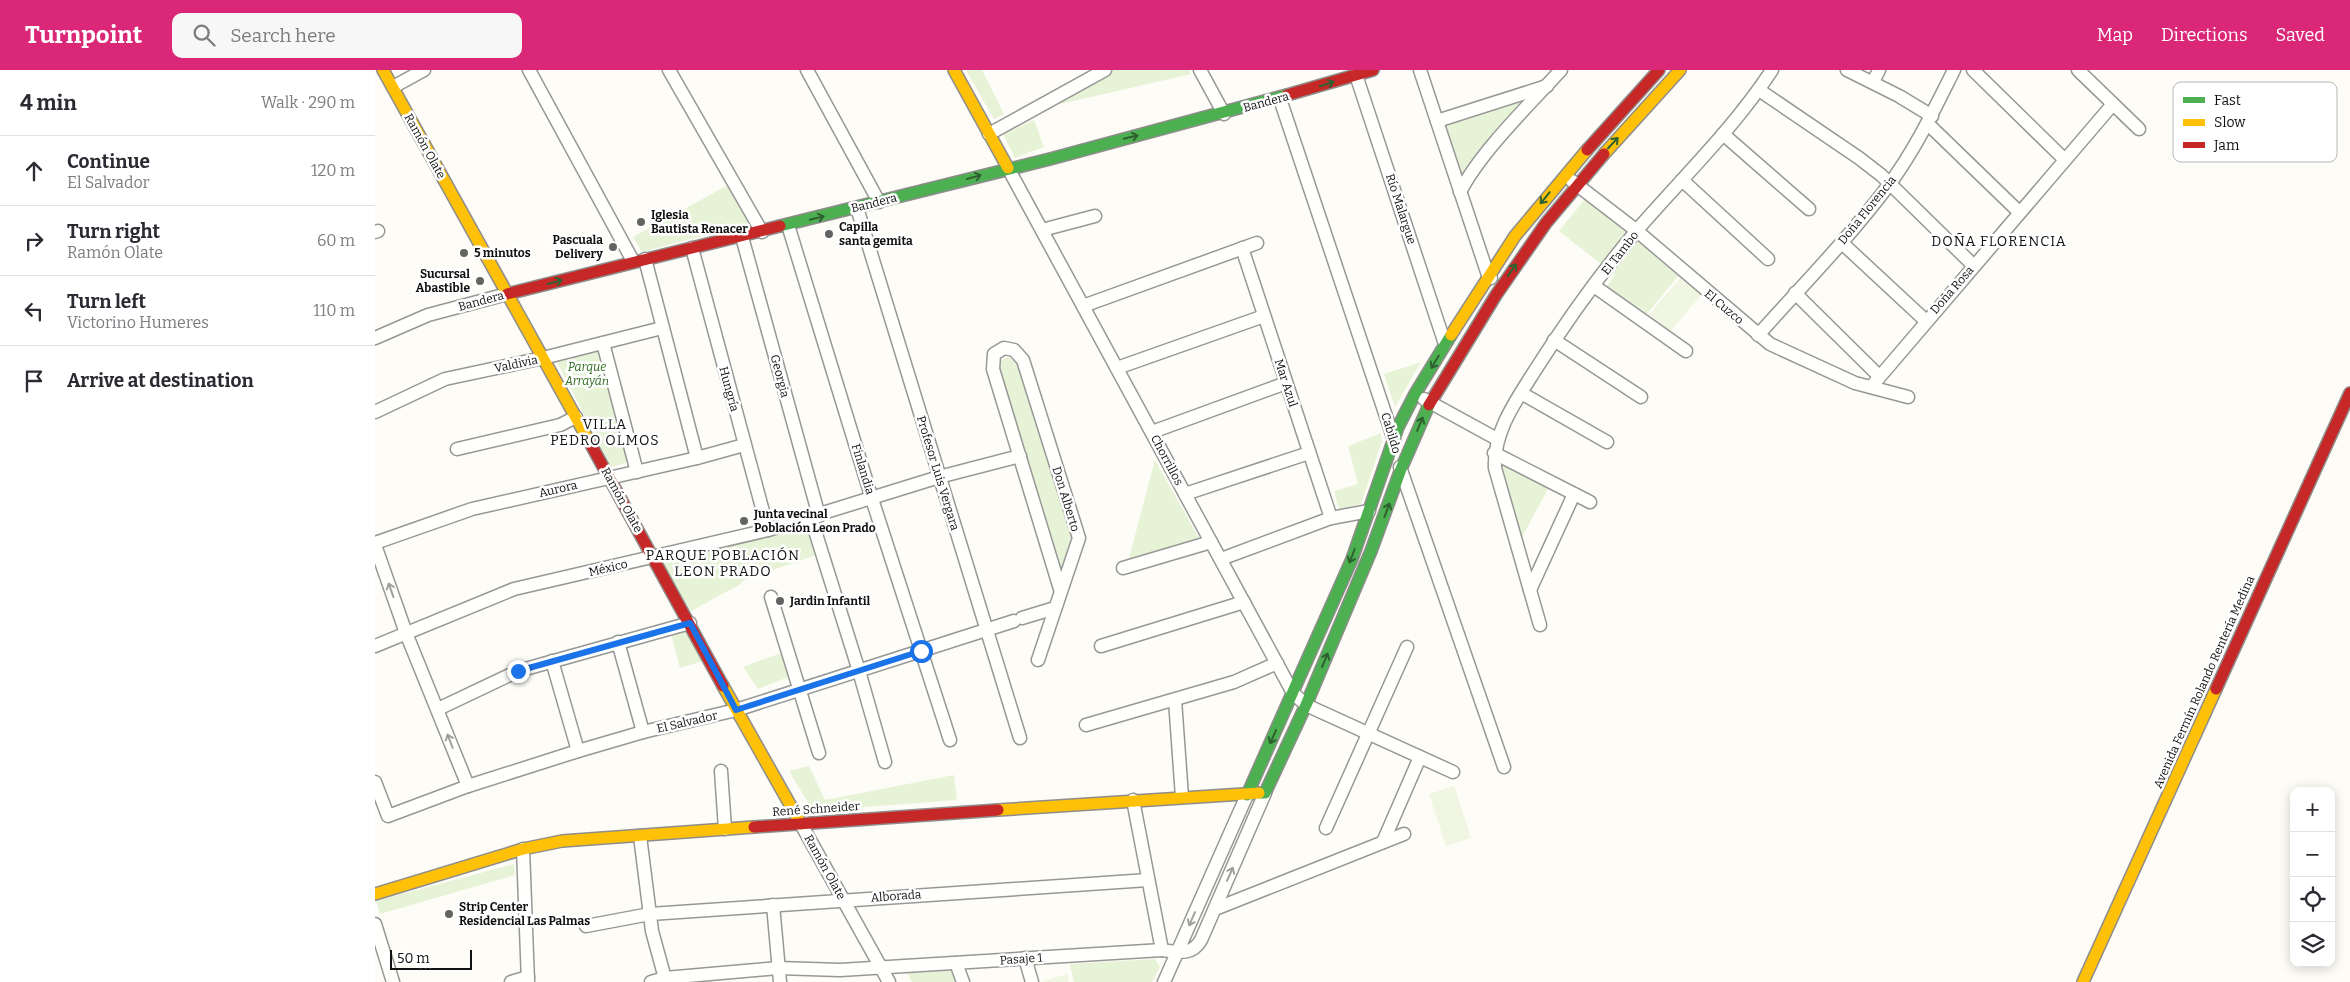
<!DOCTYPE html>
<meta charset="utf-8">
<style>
body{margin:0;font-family:Bitter,serif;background:#f7f7f7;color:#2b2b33}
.controls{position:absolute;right:15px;bottom:15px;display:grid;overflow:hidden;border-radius:10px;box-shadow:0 2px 12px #0003}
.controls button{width:45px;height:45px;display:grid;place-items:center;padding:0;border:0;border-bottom:1px solid #e1e1e2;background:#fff;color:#2b2b33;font:25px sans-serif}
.scale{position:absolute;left:15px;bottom:12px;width:82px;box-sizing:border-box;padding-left:5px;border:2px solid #111;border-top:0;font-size:14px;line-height:18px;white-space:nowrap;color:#111;-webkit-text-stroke:4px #fff;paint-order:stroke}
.stop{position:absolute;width:15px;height:15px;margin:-11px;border:4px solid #1a73e8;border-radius:50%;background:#fff}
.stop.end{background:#1a73e8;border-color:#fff;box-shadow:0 1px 5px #0008}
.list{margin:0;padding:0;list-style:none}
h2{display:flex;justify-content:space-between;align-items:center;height:65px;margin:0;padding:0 20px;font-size:21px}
h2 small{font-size:16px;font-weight:400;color:#7c7c81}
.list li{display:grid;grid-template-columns:32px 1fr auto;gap:15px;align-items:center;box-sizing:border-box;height:70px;padding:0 20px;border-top:1px solid #e1e1e2}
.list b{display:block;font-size:19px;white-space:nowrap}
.list p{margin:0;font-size:16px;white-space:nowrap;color:#7c7c81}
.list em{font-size:16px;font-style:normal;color:#7c7c81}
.icon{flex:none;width:28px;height:28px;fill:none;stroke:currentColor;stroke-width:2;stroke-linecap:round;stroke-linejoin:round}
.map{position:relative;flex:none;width:1975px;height:912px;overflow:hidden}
header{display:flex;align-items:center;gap:30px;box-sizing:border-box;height:70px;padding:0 25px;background:#db2777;color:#fff}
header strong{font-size:24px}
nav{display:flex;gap:28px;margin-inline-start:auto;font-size:18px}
.search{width:350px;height:45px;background:#f7f7f7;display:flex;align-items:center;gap:12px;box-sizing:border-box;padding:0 18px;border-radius:10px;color:#7c7c81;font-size:19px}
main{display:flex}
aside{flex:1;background:#fff}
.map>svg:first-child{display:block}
</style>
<header>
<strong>Turnpoint</strong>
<div class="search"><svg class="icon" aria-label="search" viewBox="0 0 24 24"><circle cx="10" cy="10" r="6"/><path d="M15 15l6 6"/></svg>Search here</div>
<nav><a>Map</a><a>Directions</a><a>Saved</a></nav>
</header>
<main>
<aside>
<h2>4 min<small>Walk · 290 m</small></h2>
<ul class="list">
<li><svg class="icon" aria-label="ahead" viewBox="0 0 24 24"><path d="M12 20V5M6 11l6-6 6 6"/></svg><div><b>Continue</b><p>El Salvador</p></div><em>120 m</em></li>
<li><svg class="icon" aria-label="right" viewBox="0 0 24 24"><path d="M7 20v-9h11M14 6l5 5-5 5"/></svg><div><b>Turn right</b><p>Ramón Olate</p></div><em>60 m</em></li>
<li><svg class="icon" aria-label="left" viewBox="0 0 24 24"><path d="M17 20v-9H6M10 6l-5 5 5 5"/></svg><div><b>Turn left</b><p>Victorino Humeres</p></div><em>110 m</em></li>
<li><svg class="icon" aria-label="arrive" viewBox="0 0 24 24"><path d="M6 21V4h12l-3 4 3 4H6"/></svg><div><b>Arrive at destination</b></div></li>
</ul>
</aside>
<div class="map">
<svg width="1975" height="912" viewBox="0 0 1975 912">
<rect width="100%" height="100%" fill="#fdfcf7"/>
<g fill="#e7f3d7">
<polygon points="591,0 607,0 629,44 619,49"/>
<polygon points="737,0 814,0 816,4 672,37"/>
<polygon points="1157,24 1086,108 1068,53"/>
<polygon points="659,50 669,77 640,88 628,64"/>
<polygon points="355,114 379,152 267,182 258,167"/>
<polygon points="1210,129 1304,205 1271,245 1232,216 1240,205 1184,161"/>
<polygon points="227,276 257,391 236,397 181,290"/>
<polygon points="633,287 644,293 700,468 687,503 623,295 625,291"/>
<polygon points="1046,292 1020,337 1009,304"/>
<polygon points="1006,363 1007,371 986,434 964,440 959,421 983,414 973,376"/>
<polygon points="780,390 826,472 753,492"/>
<polygon points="1128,392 1174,417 1147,467 1126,405"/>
<polygon points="434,454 444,484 369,510 364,515 316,541 284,494"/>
<polygon points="314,559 331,590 305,598 296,564"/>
<polygon points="409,582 416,606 383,619 368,597"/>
<polygon points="434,696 450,730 579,705 582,730 438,741 414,701"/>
<polygon points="139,794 140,805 5,844 1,831"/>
<polygon points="780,889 785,897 777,912 699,912 695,894"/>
<polygon points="578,896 583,912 537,912 530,899"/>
</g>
<g fill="#f0f6e1">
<polygon points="1305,208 1326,225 1295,262 1274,245"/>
<polygon points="1079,716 1096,768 1071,776 1054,724"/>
<polygon points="692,904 694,912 666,912"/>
</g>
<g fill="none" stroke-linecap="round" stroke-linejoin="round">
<g stroke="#979795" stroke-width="15">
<g id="street">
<polyline points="154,0 258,191"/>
<polyline points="294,0 387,162"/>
<polyline points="432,0 504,132"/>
<polyline points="825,0 849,44"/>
<polyline points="1045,0 1113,205 1116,208"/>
<polyline points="1472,0 1524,26 1557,46"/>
<polyline points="1598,0 1689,89"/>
<polyline points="1703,0 1764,59"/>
<polyline points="981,5 1070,274"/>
<polyline points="1498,12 1504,0"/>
<polyline points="18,17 49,0"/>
<polyline points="1384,20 1484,88 1506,105 1599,196"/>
<polyline points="905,29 1019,370"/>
<polyline points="1062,51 1172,16"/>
<polyline points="1553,54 1644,142"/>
<polyline points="614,64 730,0"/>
<polyline points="1348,64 1434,139"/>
<polyline points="633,98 918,623 931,635 1078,702"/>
<polyline points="1307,110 1393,189"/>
<polyline points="1197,111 1262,161 1395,274 1480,313 1533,327"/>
<path d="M 1085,122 C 1106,81 1155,34 1186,0"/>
<polyline points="482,138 645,668"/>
<polyline points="413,155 497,429 575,670"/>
<polyline points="667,160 720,146"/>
<polyline points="0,162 3,161"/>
<polyline points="367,167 444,446"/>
<polyline points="1467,173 1551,251"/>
<polyline points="317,178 393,460"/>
<polyline points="867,178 956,448"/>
<polyline points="270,189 322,388"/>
<polyline points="1219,216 1311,281"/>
<polyline points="1420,223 1504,306"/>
<polyline points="708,236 882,173"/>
<path d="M 1383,265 C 1427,216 1473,169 1513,116 C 1540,80 1559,40 1579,0"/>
<polyline points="0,268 53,245 132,224"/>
<polyline points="1179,270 1266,327"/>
<polyline points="228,273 262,402"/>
<polyline points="742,298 889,246"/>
<polyline points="1496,317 1738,34"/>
<polyline points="1146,323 1232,372"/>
<polyline points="1049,329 1122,369"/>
<polyline points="0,342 70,309 168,288 287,258"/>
<polyline points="777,362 911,313"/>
<polyline points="82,379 185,355 201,347"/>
<polyline points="1119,383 1215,432"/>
<polyline points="1025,397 1129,697"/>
<polyline points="810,424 934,383"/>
<polyline points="436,448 484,601 510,692"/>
<polyline points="0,473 97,439 322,388 369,375"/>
<polyline points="0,475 31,563 93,716"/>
<polyline points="846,489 956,448 994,441"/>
<polyline points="748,498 836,472"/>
<polyline points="1155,520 1199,424"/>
<polyline points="396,527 444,683"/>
<polyline points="647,548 680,538"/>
<path d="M 1165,555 L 1120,398 C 1118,363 1140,332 1159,302 C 1190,253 1225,204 1263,159 C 1308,107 1359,58 1397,0"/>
<polyline points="243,572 268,662"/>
<polyline points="0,576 139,519 393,460 564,407 645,386"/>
<polyline points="726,576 869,532"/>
<polyline points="663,590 704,468 648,290 639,280 629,278 619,284 618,299 685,519"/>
<polyline points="177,591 203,681"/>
<polyline points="800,630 807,727"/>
<polyline points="63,639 143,601 315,553"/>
<polyline points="711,655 859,612 902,593"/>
<polyline points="346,701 350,759"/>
<polyline points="0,712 13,746 93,716 203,681 268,662 361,640 639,551"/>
<path d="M 758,730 L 787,880 C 802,882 817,886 826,870 L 890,723"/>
<polyline points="426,754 514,912"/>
<polyline points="951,758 1032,577"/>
<polyline points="265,766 277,861 291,912"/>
<polyline points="1008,772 1045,687"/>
<polyline points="148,779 153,912"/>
<polyline points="398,835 405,912"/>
<polyline points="840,839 1029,764"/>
<polyline points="0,854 18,912"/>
<polyline points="211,856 275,844 773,810"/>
<polyline points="650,888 657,912"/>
<polyline points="581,893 588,912"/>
<polyline points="136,912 153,907"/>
<polyline points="276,912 290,908 403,898 465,900 787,880"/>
<polyline points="789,912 872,725"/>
</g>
</g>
<g stroke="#8e8d8b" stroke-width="14">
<g id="fast">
<polyline points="405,156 675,89 912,25"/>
<polyline points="884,723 890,723 931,635 996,481 1026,399 1054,335"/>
<polyline points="872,725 977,489 1023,357 1040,324 1076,265"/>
</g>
</g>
<g stroke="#8e8d8b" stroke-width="14">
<g id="slow">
<polyline points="8,0 214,371"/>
<polyline points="579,0 633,98"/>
<polyline points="1229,84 1305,0"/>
<polyline points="1076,265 1140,166 1212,80"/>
<polyline points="348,616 426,754"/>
<polyline points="623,740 884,723"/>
<polyline points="0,824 148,779 187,771 379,757"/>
<polyline points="1708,912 1841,619"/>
</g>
</g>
<g stroke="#8e8d8b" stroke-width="14">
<g id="jam">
<polyline points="912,25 998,0"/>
<polyline points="1212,80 1284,0"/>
<polyline points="132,224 405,156"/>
<polyline points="1054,335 1121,225 1171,153 1229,84"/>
<polyline points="214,371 348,616"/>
<polyline points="1841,619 1975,323"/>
<polyline points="379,757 623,740"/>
</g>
</g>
<use href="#street" stroke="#fffffe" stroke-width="12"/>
<use href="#fast" stroke="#4caf50" stroke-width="11"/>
<use href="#slow" stroke="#ffc107" stroke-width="11"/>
<use href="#jam" stroke="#c62828" stroke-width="11"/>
</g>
<defs><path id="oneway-shaft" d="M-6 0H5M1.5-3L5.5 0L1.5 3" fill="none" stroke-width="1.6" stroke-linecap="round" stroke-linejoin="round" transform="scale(1.25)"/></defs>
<g stroke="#2e6030">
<use href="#oneway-shaft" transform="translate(952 14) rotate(-17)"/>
<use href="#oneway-shaft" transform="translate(756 67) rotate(-14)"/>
<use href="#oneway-shaft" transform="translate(1238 73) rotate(-47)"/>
<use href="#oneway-shaft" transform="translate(599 107) rotate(-15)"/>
<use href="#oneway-shaft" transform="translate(1170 128) rotate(129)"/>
<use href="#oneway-shaft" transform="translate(442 148) rotate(-14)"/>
<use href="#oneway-shaft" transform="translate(1137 200) rotate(-55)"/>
<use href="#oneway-shaft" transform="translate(180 212) rotate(-15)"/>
<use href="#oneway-shaft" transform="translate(1060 292) rotate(121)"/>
<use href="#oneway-shaft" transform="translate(1045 354) rotate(-67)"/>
<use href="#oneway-shaft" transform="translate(1012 440) rotate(-70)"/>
<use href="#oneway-shaft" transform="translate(977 486) rotate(111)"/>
<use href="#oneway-shaft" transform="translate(950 590) rotate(-67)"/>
<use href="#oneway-shaft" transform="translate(898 667) rotate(114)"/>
</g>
<g stroke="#a0a09f">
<use href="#oneway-shaft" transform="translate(16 520) rotate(-109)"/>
<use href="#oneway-shaft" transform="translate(75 671) rotate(-111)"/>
<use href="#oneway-shaft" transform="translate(855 804) rotate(-66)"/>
<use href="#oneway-shaft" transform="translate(817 849) rotate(114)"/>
</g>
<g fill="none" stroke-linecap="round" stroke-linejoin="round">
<polyline stroke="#1a73e8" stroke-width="6" points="143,601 315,553 361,640 546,581"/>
</g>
<g fill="#646362" stroke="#fff" stroke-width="2">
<circle cx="266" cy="152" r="5"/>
<circle cx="454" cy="164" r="5"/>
<circle cx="238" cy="177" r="5"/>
<circle cx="89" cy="183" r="5"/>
<circle cx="105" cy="211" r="5"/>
<circle cx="369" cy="451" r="5"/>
<circle cx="405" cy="531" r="5"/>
<circle cx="74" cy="844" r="5"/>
</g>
<g text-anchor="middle" stroke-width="5" stroke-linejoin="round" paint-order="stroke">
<g font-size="12" fill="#111" stroke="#fff">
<text transform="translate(891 32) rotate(-15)" y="4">Bandera</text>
<text transform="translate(50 76) rotate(61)" y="4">Ramón Olate</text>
<text transform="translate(499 133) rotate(-14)" y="4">Bandera</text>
<text transform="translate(1026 139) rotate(72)" y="4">Río Malargue</text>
<text transform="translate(1492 140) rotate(-51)" y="4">Doña Florencia</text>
<text transform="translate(1245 183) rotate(-52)" y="4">El Tambo</text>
<text transform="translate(1577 220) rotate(-49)" y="4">Doña Rosa</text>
<text transform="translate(106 231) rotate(-15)" y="4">Bandera</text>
<text transform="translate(1349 237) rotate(40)" y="4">El Cuzco</text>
<text transform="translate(141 294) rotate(-12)" y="4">Valdivia</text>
<text transform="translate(405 306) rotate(75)" y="4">Georgia</text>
<text transform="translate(911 313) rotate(72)" y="4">Mar Azul</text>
<text transform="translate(354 319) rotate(75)" y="4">Hungría</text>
<text transform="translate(1016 363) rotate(73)" y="4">Cabildo</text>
<text transform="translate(792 390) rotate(62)" y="4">Chorrillos</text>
<text transform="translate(488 399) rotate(73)" y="4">Finlandia</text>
<text transform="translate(563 403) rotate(73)" y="4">Profesor Luis Vergara</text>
<text transform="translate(183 419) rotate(-13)" y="4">Aurora</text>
<text transform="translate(691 429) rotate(73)" y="4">Don Alberto</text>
<text transform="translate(247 430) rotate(61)" y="4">Ramón Olate</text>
<text transform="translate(233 498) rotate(-13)" y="4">México</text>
<text transform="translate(1829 612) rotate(-66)" y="4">Avenida Fermín Rolando Rentería Medina</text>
<text transform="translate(312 652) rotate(-13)" y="4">El Salvador</text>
<text transform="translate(441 739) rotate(-4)" y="4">René Schneider</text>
<text transform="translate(450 797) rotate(61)" y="4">Ramón Olate</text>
<text transform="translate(521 826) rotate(-4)" y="4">Alborada</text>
<text transform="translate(646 889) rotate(-4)" y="4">Pasaje 1</text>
</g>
<g font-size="12" font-weight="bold" fill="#111" stroke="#fff" text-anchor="start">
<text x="276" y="149">Iglesia<tspan x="276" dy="14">Bautista Renacer</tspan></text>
<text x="464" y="161">Capilla<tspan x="464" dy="14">santa gemita</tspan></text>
<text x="228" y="174" text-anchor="end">Pascuala<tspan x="228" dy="14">Delivery</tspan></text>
<text x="99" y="187">5 minutos</text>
<text x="95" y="208" text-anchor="end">Sucursal<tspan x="95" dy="14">Abastible</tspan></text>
<text x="379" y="448">Junta vecinal<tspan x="379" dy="14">Población Leon Prado</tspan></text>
<text x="415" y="535">Jardin Infantil</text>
<text x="84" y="841">Strip Center<tspan x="84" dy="14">Residencial Las Palmas</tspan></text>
</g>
<g font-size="12" font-style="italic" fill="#2f6b1f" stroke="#fff">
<text x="212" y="301">Parque<tspan x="212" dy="14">Arrayán</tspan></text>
</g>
<g font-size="14" letter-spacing="1" fill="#111" stroke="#fff">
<text x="1624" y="176">DOÑA FLORENCIA</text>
<text x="230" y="359">VILLA<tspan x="230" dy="16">PEDRO OLMOS</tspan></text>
<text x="348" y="490">PARQUE POBLACIÓN<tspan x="348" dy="16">LEON PRADO</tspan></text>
</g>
</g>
<rect x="1798" y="12" width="164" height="80" rx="8" fill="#fff" stroke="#b8b8b8" stroke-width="1"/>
<rect x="1808" y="27" width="22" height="6" fill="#4caf50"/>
<rect x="1808" y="49" width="22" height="7" fill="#ffc107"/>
<rect x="1808" y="72" width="22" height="6" fill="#c62828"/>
<g font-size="14" fill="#111">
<text x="1839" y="35">Fast</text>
<text x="1839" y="57">Slow</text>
<text x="1839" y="80">Jam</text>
</g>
</svg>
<div class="controls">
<button>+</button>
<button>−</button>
<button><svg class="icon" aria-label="locate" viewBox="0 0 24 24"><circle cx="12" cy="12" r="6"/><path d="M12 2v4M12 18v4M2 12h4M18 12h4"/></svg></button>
<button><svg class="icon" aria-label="layers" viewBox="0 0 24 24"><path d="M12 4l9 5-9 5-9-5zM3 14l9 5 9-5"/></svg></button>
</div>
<div class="scale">50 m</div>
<div class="stop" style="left:546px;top:581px"></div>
<div class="stop end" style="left:143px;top:601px"></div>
</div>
</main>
